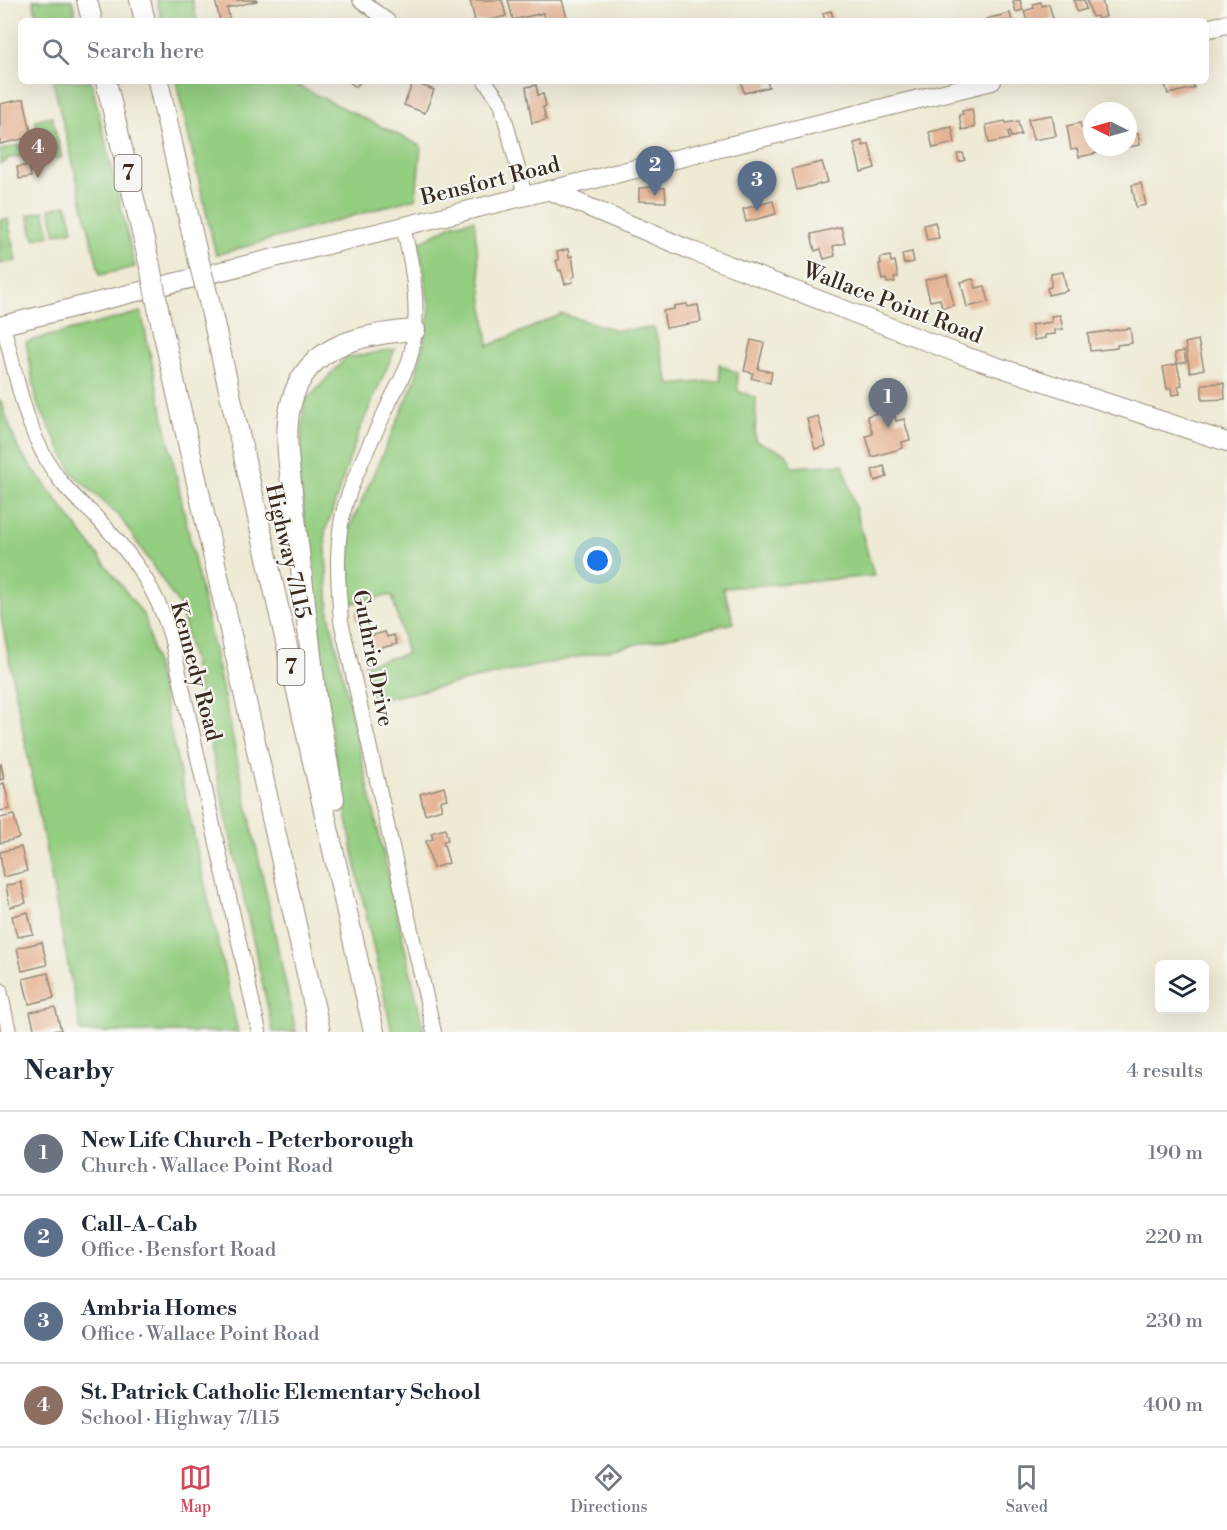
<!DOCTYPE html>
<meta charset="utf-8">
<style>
body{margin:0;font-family:"Libre Bodoni",serif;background:#f6f6f7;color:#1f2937}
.controls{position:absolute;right:18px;bottom:18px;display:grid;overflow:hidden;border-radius:9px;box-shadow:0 6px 24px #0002}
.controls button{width:54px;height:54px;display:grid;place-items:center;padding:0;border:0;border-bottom:2px solid #e0e1e3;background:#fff;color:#1f2937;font:30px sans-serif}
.compass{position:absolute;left:1083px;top:102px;width:54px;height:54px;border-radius:50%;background:#fff;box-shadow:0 6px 24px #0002;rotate:275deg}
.you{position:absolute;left:598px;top:561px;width:21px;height:21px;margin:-15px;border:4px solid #fff;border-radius:50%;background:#1a73e8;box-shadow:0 0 0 9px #1a73e833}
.badge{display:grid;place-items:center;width:39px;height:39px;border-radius:50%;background:#d1495b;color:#fff;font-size:20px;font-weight:700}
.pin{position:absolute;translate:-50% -50px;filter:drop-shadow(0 2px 3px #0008)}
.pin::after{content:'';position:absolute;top:32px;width:21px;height:18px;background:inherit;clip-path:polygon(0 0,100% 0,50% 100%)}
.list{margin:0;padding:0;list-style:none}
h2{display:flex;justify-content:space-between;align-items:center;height:78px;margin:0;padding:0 24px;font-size:26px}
h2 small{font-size:20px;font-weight:400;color:#747a83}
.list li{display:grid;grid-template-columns:39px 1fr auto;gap:18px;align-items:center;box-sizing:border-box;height:84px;padding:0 24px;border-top:2px solid #e0e1e3}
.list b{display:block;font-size:22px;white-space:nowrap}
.list p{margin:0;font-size:20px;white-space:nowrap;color:#747a83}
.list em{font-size:20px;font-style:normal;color:#747a83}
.icon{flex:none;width:33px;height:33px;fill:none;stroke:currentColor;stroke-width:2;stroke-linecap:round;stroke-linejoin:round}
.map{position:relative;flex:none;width:1227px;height:1032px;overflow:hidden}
.search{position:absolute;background:#fff;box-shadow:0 6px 24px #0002;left:18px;right:18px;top:18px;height:66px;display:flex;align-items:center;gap:15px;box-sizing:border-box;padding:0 21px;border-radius:9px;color:#747a83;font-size:22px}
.sheet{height:414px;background:#fff}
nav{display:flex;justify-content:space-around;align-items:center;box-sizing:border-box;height:84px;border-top:2px solid #e0e1e3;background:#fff;font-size:16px;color:#747a83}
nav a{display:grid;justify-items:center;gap:3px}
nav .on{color:#d1495b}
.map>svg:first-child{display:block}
</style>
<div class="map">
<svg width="1227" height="1032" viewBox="0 0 1227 1032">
<rect width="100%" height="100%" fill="#f6f6f2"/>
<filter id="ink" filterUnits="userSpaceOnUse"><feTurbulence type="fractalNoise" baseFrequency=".0167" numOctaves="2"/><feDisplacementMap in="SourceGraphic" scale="12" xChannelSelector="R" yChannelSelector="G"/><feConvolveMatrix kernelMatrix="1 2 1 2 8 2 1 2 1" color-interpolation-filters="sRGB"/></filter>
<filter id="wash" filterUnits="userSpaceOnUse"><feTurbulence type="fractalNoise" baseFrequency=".008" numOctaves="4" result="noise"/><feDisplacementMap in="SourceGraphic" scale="24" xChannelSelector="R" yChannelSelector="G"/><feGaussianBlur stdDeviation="1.35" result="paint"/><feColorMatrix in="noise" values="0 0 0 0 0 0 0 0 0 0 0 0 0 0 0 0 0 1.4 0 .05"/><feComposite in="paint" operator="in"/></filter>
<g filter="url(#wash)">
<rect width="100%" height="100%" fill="#efead4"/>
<g fill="#94ce81" stroke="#687c50" stroke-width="1.5">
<polygon points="33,0 72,0 77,21 38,21"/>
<polygon points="157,0 192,0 197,21 162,21"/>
<polygon points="53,81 91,81 135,267 100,275"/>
<polygon points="176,81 288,81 421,146 416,198 216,255"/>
<polygon points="52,116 62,158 55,159 37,147 35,140 38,135 35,120"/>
<polygon points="20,145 28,146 34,153 6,159 6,162 0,164 0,150"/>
<polygon points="67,205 73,230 56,234 50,209"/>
<polygon points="44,211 50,235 34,239 28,215"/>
<polygon points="8,219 16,261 0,264 0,220"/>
<polygon points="474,220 488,346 562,314 616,330 654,328 670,385 721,380 719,364 737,373 738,391 756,398 755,441 786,453 793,467 843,464 874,576 723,588 734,623 374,701 365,664 407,654 392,595 348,604 350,527 415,381 430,311 419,243 453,224"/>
<polygon points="141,312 296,1032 273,1032 181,608 120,517 74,475 37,403 26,342"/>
<polygon points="395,349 358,434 325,532 329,614 424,1032 392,1032 360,887 334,751 299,477 304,403 346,358"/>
<polygon points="0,399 18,449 145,617 238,1032 81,1032 0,612"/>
</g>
<g id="blocks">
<g fill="#e6b494">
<polygon points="215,0 257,0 257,1 227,8 230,21 220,21"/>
<polygon points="470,0 502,0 506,16 486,21 475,21"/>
<polygon points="508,0 562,0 567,18 545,21 543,13 513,20"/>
<polygon points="1020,0 1023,10 1016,12 1013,1"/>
<polygon points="1074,0 1084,0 1086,9 1077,12"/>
<polygon points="1087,0 1102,0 1106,17 1098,19 1097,16 1092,17"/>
<polygon points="1041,2 1042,6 1049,4 1053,19 1044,21 1027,21 1024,11 1034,8 1033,4"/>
<polygon points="831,11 834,21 825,21 823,13"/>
<polygon points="1010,13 1012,21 986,21 986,19"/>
<polygon points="348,81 361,81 356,87"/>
<polygon points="741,81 767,81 769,87 744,93"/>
<polygon points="1164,81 1192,81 1194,88 1168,94"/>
<polygon points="413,82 434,90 425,113 404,105"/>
<polygon points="536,85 538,95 543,94 546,106 543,107 546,120 532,123 526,87"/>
<polygon points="24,99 32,137 0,144 0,104"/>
<polygon points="972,109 975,127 962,130 959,115 963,114 962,111"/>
<polygon points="1052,115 1056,136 1033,140 1028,119"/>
<polygon points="1005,121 1006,123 1018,121 1021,135 1011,137 1010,131 1008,132 1009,139 989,143 986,125"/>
<polygon points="1080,123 1081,128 1084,128 1088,144 1092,143 1092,147 1096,147 1097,153 1079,157 1077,149 1071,150 1067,126"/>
<polygon points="952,127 955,143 933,148 929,132"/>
<polygon points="1138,133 1140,145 1128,147 1128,135"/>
<polygon points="862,141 863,146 869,144 875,168 861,172 854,143"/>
<polygon points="963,153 965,160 959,162 957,154"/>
<polygon points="822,162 828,182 797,190 792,169"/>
<polygon points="29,165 31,177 19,179 17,167"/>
<polygon points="1141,183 1146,205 1136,207 1132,185"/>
<polygon points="654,187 665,188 666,202 639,201 639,188"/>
<polygon points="773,201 776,214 746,222 743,209"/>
<polygon points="935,222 939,238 927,240 924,225"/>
<polygon points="841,227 845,243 833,246 835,256 824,259 821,249 815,251 811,234"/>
<polygon points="568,249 569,257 572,256 575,276 572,278 573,282 565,284 561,270 559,271 556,260 559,260 557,252"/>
<polygon points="912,252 914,262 904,264 902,254"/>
<polygon points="890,256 891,262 895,261 898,277 894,278 895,282 887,283 886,279 882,280 879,264 881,264 880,258"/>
<polygon points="1063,272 1067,291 1048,295 1047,288 1051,287 1051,274"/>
<polygon points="947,275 954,305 942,308 940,299 930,301 925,280"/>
<polygon points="973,279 976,288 985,286 989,302 967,307 961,282"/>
<polygon points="687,304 688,307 698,305 701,322 666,328 663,311 674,309 674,306"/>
<polygon points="1060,315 1063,329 1055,330 1055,334 1045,335 1045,338 1034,340 1031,325 1052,322 1051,316"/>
<polygon points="1130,328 1132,343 1117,345 1117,348 1090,351 1088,334"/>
<polygon points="751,340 764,343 758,369 772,372 770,383 751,378 753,373 744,371"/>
<polygon points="1198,340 1204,369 1190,372 1185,343"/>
<polygon points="1184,351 1186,362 1177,364 1175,353"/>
<polygon points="1177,364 1182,385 1178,386 1180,394 1172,395 1171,388 1167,389 1163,367"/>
<polygon points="1224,383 1225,399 1202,400 1202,384"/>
<polygon points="893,409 896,421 904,419 910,440 902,442 903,448 872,457 866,436 873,434 867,416"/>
<polygon points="818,416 826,446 815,449 807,419"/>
<polygon points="884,466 887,477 875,481 872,470"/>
<polygon points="365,611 367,618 357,621 355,614"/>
<polygon points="385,632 387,637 394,635 397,644 373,650 370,636"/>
<polygon points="1,764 4,779 0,780 0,765"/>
<polygon points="4,783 10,809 0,811 0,784"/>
<polygon points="444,787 447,799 440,801 442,809 425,814 420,794"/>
<polygon points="14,815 19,838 0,843 0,818"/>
<polygon points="445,829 448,840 443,841 449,863 433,868 426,841 433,839 431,833"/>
<polygon points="21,847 27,871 3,877 0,852"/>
<polygon points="21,882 26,903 10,907 6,886"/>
<polygon points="28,912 33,934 17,937 12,916"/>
<polygon points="42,942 47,965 22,971 17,948"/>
<polygon points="48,973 54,998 29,1004 23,979"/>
<polygon points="55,1007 61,1030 35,1032 30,1012"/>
</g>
</g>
</g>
<g filter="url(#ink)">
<use href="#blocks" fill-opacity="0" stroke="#958a79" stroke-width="1.5"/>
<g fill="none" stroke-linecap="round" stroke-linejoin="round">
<g stroke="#958a79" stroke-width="16">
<g id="minor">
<polyline points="360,0 388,21"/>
<polyline points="485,81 501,103 525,196"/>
<path d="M 403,227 C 413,265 420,311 412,349 C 409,367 399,383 391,399 C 376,432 358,465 347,499 C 334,539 338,581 341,621 L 434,1032"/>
<path d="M 0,326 L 3,325 C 18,380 24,431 59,479 C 69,493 84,505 97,518 C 132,555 156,587 171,637 L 259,1032"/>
<polyline points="0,990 9,1032"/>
</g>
</g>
<g stroke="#958a79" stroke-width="20">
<g id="major">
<polyline points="1206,29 1227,24"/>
<polyline points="548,190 695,252 962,355 1227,442"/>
<polyline points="3,325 992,81"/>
</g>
</g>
<g stroke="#958a79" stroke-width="22">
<g id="highway">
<polyline points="87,0 92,21"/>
<polyline points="140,0 145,21"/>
<polyline points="106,81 150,266"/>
<polyline points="158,81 196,250"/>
<polyline points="209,301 374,1032"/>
<polyline points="159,313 320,1032"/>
<path d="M 334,799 L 316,698 L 291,483 C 288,457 284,426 292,400 C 308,343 364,334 415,330"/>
</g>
</g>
<use href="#minor" stroke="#fff" stroke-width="14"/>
<use href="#major" stroke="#fff" stroke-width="18"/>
<use href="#highway" stroke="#fff" stroke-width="20"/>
<g stroke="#958a79" stroke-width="22" stroke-linecap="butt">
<g id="highway-bridge">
<polyline points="196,250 209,301"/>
<polyline points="150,266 159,313"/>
</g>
</g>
<use href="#highway-bridge" stroke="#fff" stroke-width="20"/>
</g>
</g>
<g text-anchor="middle" stroke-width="4.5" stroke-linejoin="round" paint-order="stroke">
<g fill="#f6f6f2" stroke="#73675e" stroke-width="1.5">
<rect x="114.5" y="155" width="27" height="36" rx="4.5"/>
<rect x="277.5" y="649" width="27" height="36" rx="4.5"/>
</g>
<g font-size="21" font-weight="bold" fill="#3b2a1e">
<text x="128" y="180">7</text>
<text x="291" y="674">7</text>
</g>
<g font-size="22" fill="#3b2a1e" stroke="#f6f6f2">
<text transform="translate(490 180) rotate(-14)" y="8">Bensfort Road</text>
<text transform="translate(893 302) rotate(21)" y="8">Wallace Point Road</text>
<text transform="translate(289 551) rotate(77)" y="8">Highway 7/115</text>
<text transform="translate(374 658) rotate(79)" y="8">Guthrie Drive</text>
<text transform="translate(197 671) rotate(75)" y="8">Kennedy Road</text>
</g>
</g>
</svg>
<div class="controls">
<button><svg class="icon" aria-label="layers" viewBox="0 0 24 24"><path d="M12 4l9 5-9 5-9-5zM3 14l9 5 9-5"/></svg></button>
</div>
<svg class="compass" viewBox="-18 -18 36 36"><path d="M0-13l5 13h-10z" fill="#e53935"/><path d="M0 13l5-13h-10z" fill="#747a83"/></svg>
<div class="you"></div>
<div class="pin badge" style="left:888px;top:428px;background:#6b7280">1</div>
<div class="pin badge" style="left:655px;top:196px;background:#5c6f8a">2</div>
<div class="pin badge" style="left:757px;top:211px;background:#5c6f8a">3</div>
<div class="pin badge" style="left:38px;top:178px;background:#8d6e63">4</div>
<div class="search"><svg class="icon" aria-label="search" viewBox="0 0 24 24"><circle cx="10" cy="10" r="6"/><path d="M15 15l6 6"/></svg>Search here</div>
</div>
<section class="sheet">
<h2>Nearby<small>4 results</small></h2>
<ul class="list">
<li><span class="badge" style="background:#6b7280">1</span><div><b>New Life Church - Peterborough</b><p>Church · Wallace Point Road</p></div><em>190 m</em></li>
<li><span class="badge" style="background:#5c6f8a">2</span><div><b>Call-A-Cab</b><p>Office · Bensfort Road</p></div><em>220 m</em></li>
<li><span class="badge" style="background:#5c6f8a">3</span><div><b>Ambria Homes</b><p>Office · Wallace Point Road</p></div><em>230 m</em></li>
<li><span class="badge" style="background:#8d6e63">4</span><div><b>St. Patrick Catholic Elementary School</b><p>School · Highway 7/115</p></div><em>400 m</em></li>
</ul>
</section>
<nav>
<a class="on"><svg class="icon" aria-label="map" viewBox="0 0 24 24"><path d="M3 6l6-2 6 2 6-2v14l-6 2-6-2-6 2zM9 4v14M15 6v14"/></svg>Map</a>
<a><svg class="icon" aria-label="directions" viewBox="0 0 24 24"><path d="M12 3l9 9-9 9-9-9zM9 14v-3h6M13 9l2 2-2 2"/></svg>Directions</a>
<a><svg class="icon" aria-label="saved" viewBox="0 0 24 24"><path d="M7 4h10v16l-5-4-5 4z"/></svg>Saved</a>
</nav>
